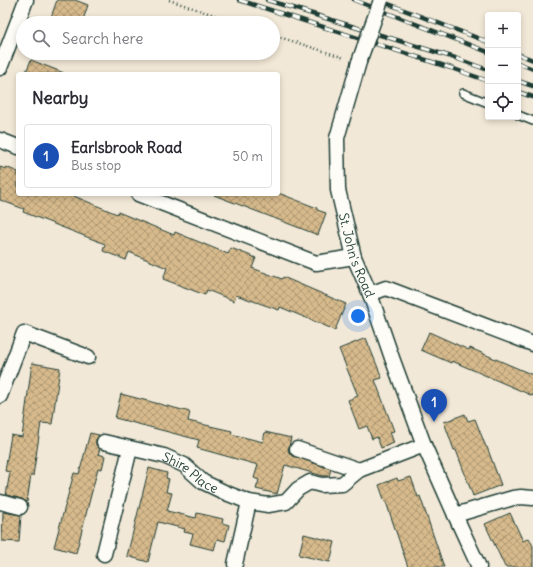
<!DOCTYPE html>
<meta charset="utf-8">
<style>
body{margin:0;font-family:Delius,sans-serif;background:#f2f2f3;color:#2b2b33}
.controls{position:absolute;right:12px;top:12px;display:grid;overflow:hidden;border-radius:4px;box-shadow:0 2px 6px #0003}
.controls button{width:36px;height:36px;display:grid;place-items:center;padding:0;border:0;border-bottom:1px solid #e1e1e2;background:#fff;color:#2b2b33;font:20px sans-serif}
.you{position:absolute;left:358px;top:316px;width:14px;height:14px;margin:-10px;border:3px solid #fff;border-radius:50%;background:#1a73e8;box-shadow:0 0 0 6px #1a73e833}
.badge{display:grid;place-items:center;width:26px;height:26px;border-radius:50%;background:#111827;color:#fff;font-size:13px;font-weight:700}
.pin{position:absolute;translate:-50% -33px;filter:drop-shadow(0 1px 2px #0008)}
.pin::after{content:'';position:absolute;top:21px;width:14px;height:12px;background:inherit;clip-path:polygon(0 0,100% 0,50% 100%)}
.list{margin:0;padding:0;list-style:none}
h2{display:flex;justify-content:space-between;align-items:center;height:52px;margin:0;padding:0 16px;font-size:17px}
h2 small{font-size:13px;font-weight:400;color:#7c7c81}
.list li{display:grid;grid-template-columns:26px 1fr auto;gap:12px;align-items:center;box-sizing:border-box;height:64px;margin:0 8px 8px;padding:0 8px;border:1px solid #e1e1e2;border-radius:4px}
.list b{display:block;font-size:15px;white-space:nowrap}
.list p{margin:0;font-size:13px;white-space:nowrap;color:#7c7c81}
.list em{font-size:13px;font-style:normal;color:#7c7c81}
.icon{flex:none;width:22px;height:22px;fill:none;stroke:currentColor;stroke-width:2;stroke-linecap:round;stroke-linejoin:round}
.map{position:relative;flex:none;width:533px;height:567px;overflow:hidden}
.search{position:absolute;background:#fff;box-shadow:0 2px 6px #0003;left:16px;top:16px;width:264px;height:44px;display:flex;align-items:center;gap:10px;box-sizing:border-box;padding:0 14px;border-radius:22px;color:#7c7c81;font-size:15px}
.panel{position:absolute;background:#fff;box-shadow:0 2px 6px #0003;left:16px;top:72px;width:264px;height:124px;border-radius:4px}
.map>svg:first-child{display:block}
</style>
<div class="map">
<svg width="533" height="567" viewBox="0 0 533 567">
<defs>
<pattern id="building-cross-hatch" width="8" height="8" patternUnits="userSpaceOnUse"><rect width="8" height="8" fill="#d7ba8c"/><path d="M0 0l8 8M0 8l8-8" fill="none" stroke="#ae9873"/></pattern>
</defs>
<rect width="100%" height="100%" fill="#f2e8d7"/>
<filter id="ink" filterUnits="userSpaceOnUse"><feTurbulence type="fractalNoise" baseFrequency=".025" numOctaves="2"/><feDisplacementMap in="SourceGraphic" scale="8" xChannelSelector="R" yChannelSelector="G"/><feConvolveMatrix kernelMatrix="1 2 1 2 8 2 1 2 1" color-interpolation-filters="sRGB"/></filter>
<g filter="url(#ink)">
<g fill="url(#building-cross-hatch)" stroke="#1f3d34">
<polygon points="57,0 75,0 88,5 82,23 49,23"/>
<polygon points="31,60 64,73 64,74 25,74"/>
<polygon points="0,167 6,169 6,167 18,172 18,194 69,194 117,214 118,212 174,235 175,232 228,254 231,248 256,258 252,268 282,279 283,277 346,304 335,330 280,307 279,310 236,295 234,301 207,290 205,295 163,279 167,268 129,252 126,260 103,251 105,244 23,212 24,209 0,200"/>
<polygon points="214,194 281,194 317,208 317,210 326,213 318,235 214,195"/>
<polygon points="429,332 469,350 470,348 533,375 533,396 452,361 451,363 421,350"/>
<polygon points="366,338 382,378 375,380 394,431 390,432 394,443 381,448 377,437 372,439 367,426 359,429 348,400 358,396 339,349"/>
<polygon points="32,363 60,368 52,424 41,423 33,476 31,475 27,502 22,499 6,495 10,472 5,471 11,435 22,437"/>
<polygon points="121,394 190,412 188,421 232,431 231,434 263,442 265,432 291,438 288,451 291,455 331,469 329,476 323,476 285,465 277,494 256,489 259,480 254,478 258,465 197,448 199,440 115,418"/>
<polygon points="465,414 468,421 475,419 486,447 487,447 501,485 473,496 456,450 454,450 444,422"/>
<polygon points="90,433 99,435 96,440 96,445 100,449 98,454 105,456 102,469 98,468 76,553 54,547 74,473 79,474"/>
<polygon points="149,468 167,473 166,478 169,479 166,492 172,493 167,511 196,518 197,513 223,519 222,523 229,525 225,541 217,539 214,550 190,544 193,534 184,532 185,529 158,522 148,562 127,556"/>
<polygon points="411,477 418,497 420,496 444,567 408,567 386,502 385,502 379,485 397,478 398,481"/>
<polygon points="3,512 21,515 19,542 2,541"/>
<polygon points="510,513 523,541 529,538 533,546 533,567 505,567 485,524"/>
<polygon points="304,534 335,542 330,562 299,555"/>
</g>
<g fill="none" stroke-linecap="round" stroke-linejoin="round">
<g stroke="#1f3d34" stroke-width="10">
<g id="lane">
<polyline points="463,93 488,103"/>
<polyline points="518,115 533,121"/>
</g>
</g>
<g stroke="#1f3d34" stroke-width="17">
<g id="street">
<path id="s1" d="M 359,62 L 337,138 L 338,190 L 354,257 L 370,294 L 392,358 L 424,445 L 455,515 L 479,567"/>
<polyline points="0,68 26,0"/>
<polyline points="0,140 18,147"/>
<polyline points="138,194 316,263 354,257"/>
<polyline points="370,294 386,288 533,344"/>
<polyline points="0,396 24,333 88,357"/>
<path id="s2" d="M 104,442 L 164,456 L 184,465 L 203,482 L 226,493 L 249,502 L 268,505 L 286,502 L 298,489 L 310,482 L 321,485 L 342,484 L 359,470 L 424,445"/>
<polyline points="297,449 359,470"/>
<polyline points="0,502 20,507"/>
<polyline points="455,515 513,498 521,497 533,498"/>
<polyline points="104,554 130,449"/>
<polyline points="235,564 249,502"/>
</g>
</g>
<g stroke="#1f3d34" stroke-width="2.5" stroke-dasharray="1 3" stroke-linecap="butt">
<polyline points="169,0 238,23"/>
<polyline points="273,35 345,58"/>
</g>
<use href="#lane" stroke="#fdfcf7" stroke-width="7"/>
<use href="#street" stroke="#fdfcf7" stroke-width="14"/>
<g stroke="#1f3d34" stroke-width="4.5">
<g id="rail">
<polyline points="239,0 451,68 488,81"/>
<polyline points="267,0 455,58 488,70"/>
<polyline points="354,0 488,52"/>
<polyline points="378,0 488,42"/>
<polyline points="518,54 533,60"/>
<polyline points="518,63 533,69"/>
<polyline points="518,81 533,86"/>
<polyline points="518,92 533,97"/>
</g>
</g>
<use href="#rail" stroke="#fdfcf7" stroke-width="3" stroke-dasharray="9" stroke-linecap="butt"/>
<g stroke="#1f3d34" stroke-width="17" stroke-linecap="butt">
<polyline id="street-bridge" points="359,62 381,0"/>
</g>
<use href="#street-bridge" stroke="#fdfcf7" stroke-width="14"/>
</g>
</g>
<g text-anchor="middle" stroke-width="4" stroke-linejoin="round" paint-order="stroke">
<g font-size="13" fill="#1f3d34" stroke="#fdfcf7">
<text dy="5" stroke="none"><textPath href="#s1" startOffset="199">St. John's Road</textPath></text>
<text dy="5" stroke="none"><textPath href="#s2" startOffset="93">Shire Place</textPath></text>
</g>
</g>
</svg>
<div class="controls">
<button>+</button>
<button>−</button>
<button><svg class="icon" aria-label="locate" viewBox="0 0 24 24"><circle cx="12" cy="12" r="6"/><path d="M12 2v4M12 18v4M2 12h4M18 12h4"/></svg></button>
</div>
<div class="you"></div>
<div class="pin badge" style="left:434px;top:422px;background:#1a4fb4">1</div>
<div class="search"><svg class="icon" aria-label="search" viewBox="0 0 24 24"><circle cx="10" cy="10" r="6"/><path d="M15 15l6 6"/></svg>Search here</div>
<section class="panel">
<h2>Nearby<small></small></h2>
<ul class="list">
<li><span class="badge" style="background:#1a4fb4">1</span><div><b>Earlsbrook Road</b><p>Bus stop</p></div><em>50 m</em></li>
</ul>
</section>
</div>
